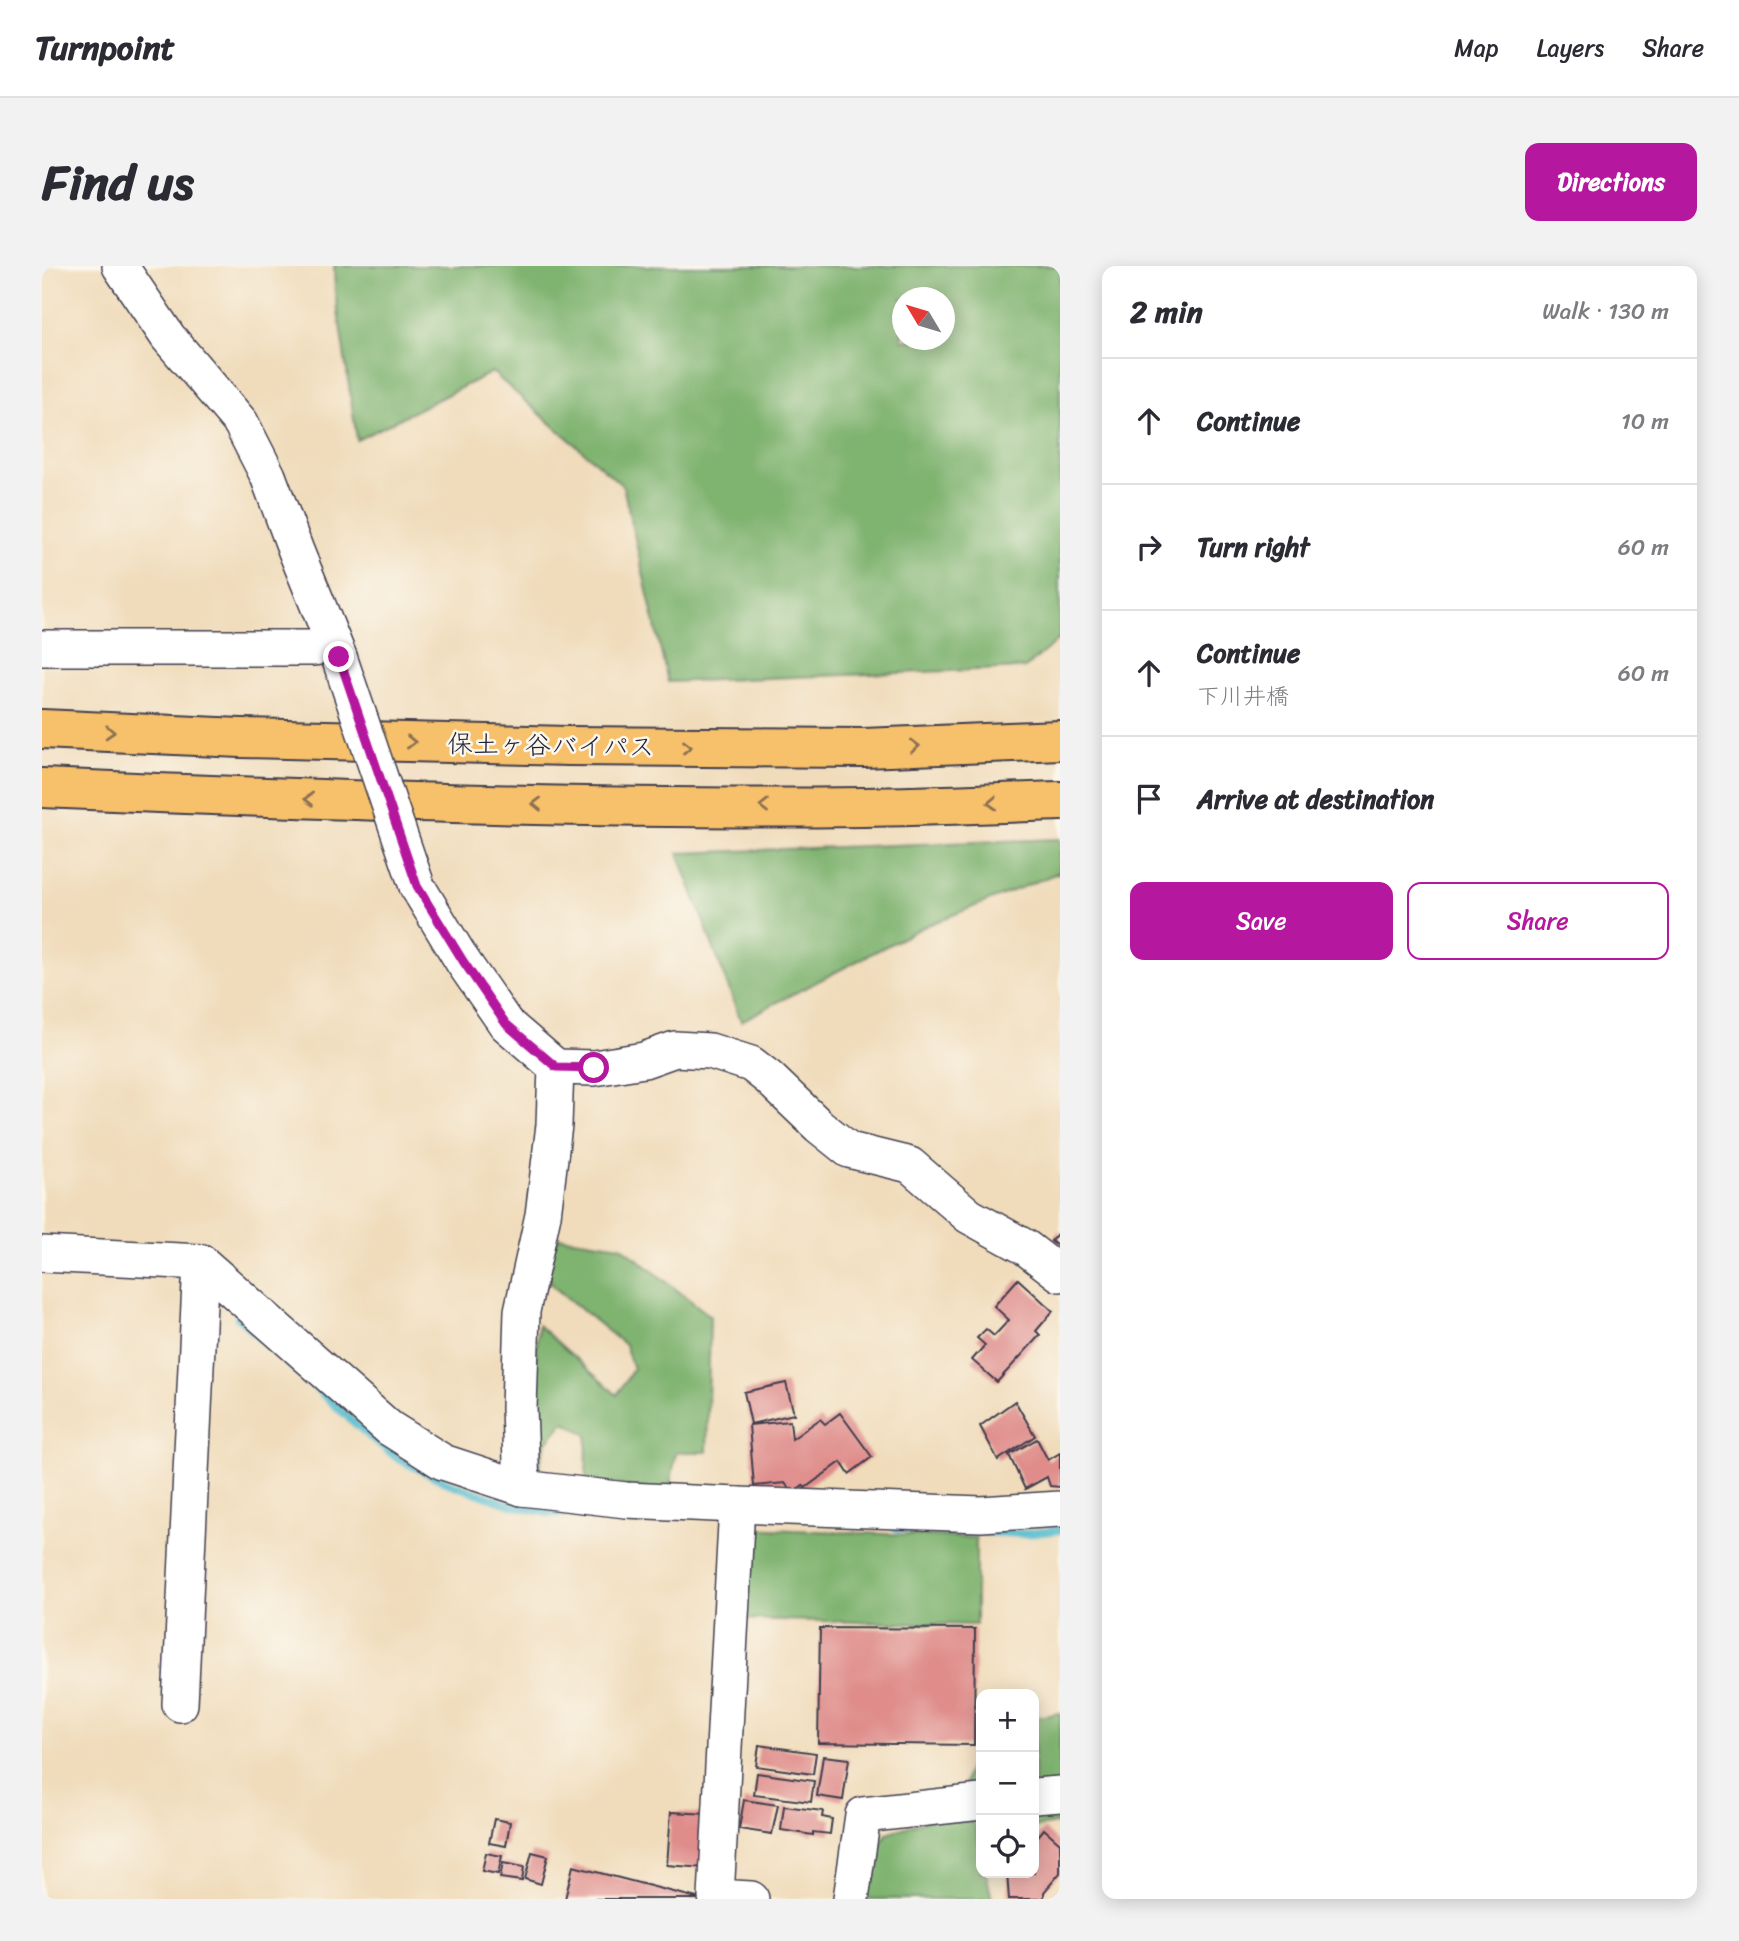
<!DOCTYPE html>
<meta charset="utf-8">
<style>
body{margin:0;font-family:Sriracha,"Klee One",sans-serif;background:#f2f2f3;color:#2b2b33}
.controls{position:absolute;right:21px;bottom:21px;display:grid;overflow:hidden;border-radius:14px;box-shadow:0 4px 18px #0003}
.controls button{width:63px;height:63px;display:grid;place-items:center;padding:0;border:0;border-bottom:2px solid #e1e1e2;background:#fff;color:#2b2b33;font:35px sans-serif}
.compass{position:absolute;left:850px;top:21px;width:63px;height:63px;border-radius:50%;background:#fff;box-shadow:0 4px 18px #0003;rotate:308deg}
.stop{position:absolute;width:21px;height:21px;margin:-16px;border:5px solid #b5179e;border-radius:50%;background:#fff}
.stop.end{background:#b5179e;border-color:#fff;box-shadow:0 2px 7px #0008}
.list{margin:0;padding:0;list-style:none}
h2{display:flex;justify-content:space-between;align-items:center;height:91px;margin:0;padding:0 28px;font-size:30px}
h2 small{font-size:23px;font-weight:400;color:#7c7c81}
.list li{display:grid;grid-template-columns:46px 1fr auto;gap:21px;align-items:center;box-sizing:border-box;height:126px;padding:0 28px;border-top:2px solid #e1e1e2}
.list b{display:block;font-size:26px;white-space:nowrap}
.list p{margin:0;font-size:23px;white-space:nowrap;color:#7c7c81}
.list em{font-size:23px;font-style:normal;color:#7c7c81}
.actions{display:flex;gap:14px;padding:21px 28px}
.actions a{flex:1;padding:16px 0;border:2px solid #b5179e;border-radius:14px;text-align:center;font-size:24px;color:#b5179e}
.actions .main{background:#b5179e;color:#fff}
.icon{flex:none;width:38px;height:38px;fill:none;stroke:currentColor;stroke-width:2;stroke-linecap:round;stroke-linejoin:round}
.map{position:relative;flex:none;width:1018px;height:1633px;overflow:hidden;border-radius:14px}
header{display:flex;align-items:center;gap:42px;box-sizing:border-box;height:98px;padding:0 35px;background:#fff;border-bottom:2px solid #e1e1e2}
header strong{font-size:33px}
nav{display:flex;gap:38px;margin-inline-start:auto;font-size:24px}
.intro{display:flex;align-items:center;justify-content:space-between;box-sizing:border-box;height:168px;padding:0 42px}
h1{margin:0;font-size:49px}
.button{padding:18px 32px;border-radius:14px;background:#b5179e;color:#fff;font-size:24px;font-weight:700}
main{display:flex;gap:42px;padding:0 42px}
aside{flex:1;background:#fff;border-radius:14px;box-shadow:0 4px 18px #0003}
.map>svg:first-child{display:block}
</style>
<header>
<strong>Turnpoint</strong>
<nav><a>Map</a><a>Layers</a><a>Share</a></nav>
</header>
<div class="intro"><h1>Find us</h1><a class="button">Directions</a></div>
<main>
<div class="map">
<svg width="1018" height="1633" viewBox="0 0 1018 1633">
<rect width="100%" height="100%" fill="#fbf7ec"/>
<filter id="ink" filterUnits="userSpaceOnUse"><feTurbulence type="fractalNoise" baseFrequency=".0143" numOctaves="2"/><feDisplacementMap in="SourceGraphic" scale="14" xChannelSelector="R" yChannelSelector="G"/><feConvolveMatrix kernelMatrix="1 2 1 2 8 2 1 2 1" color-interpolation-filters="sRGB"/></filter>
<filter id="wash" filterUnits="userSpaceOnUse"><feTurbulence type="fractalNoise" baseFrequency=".00686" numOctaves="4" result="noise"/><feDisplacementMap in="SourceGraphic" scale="28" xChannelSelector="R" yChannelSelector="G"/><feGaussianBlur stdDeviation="1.57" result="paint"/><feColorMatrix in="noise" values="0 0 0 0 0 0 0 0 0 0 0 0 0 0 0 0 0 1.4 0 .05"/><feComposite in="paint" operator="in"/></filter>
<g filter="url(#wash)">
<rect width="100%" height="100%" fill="#f0dcbb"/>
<g fill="#7fb36f" stroke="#506a55" stroke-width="2" fill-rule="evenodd">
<path d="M 292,0 L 1018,0 L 1018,372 L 983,402 L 626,416 L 581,220 L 450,106 L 315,174 L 293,25 ZM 860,32 L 902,32 L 902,74 L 860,74 Z"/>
<polygon points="1018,573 1018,606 881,661 699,755 636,587"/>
<polygon points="517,971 579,980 668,1050 665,1186 634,1186 627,1227 544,1214 545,1169 522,1156 505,1176 497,1200 487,1202 496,1059 575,1129 591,1103 583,1079 512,1021 501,1003"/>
<polygon points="706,1262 934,1272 934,1359 699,1353"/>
<polygon points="1018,1447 1018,1557 992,1562 992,1452"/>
<polygon points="939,1482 939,1549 919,1531 932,1484"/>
<polygon points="914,1545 933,1559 939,1586 939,1607 944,1607 950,1633 815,1633 815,1621 845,1567"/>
</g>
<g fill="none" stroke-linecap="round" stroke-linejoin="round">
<g stroke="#52bbcf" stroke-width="8">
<polyline points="196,1052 327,1170 358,1194 406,1217 469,1239 507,1247 581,1251"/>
<polyline points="853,1262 983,1268 1018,1264"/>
</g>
</g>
<g id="blocks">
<g fill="#df8c8a">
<polygon points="1018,964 1018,982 1009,975"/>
<polygon points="976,1013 1011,1045 994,1065 998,1069 955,1116 930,1094 943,1079 935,1072 944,1063 952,1070 967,1054 952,1040"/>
<polygon points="744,1117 752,1148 709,1158 702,1126"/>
<polygon points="973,1135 993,1170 956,1194 938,1160"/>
<polygon points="798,1147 830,1191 807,1208 799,1196 763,1222 761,1219 750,1227 743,1217 712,1220 707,1159 748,1155 750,1173 778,1153 783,1158"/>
<polygon points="995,1173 1006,1194 1018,1187 1018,1221 1008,1220 1005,1211 983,1223 967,1189"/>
<polygon points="778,1362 933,1363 932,1479 776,1477"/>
<polygon points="717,1479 774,1487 771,1508 714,1500"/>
<polygon points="781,1490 807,1493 801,1534 775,1530"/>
<polygon points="715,1507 772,1515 769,1536 712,1529"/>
<polygon points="702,1534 736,1539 730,1568 697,1563"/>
<polygon points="742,1540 781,1545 780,1551 790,1553 788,1568 771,1566 771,1569 739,1564"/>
<polygon points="629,1546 667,1548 663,1602 625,1599"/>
<polygon points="452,1553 468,1556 464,1580 447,1577"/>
<polygon points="1002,1563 1018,1577 1018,1607 1002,1626 1002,1633 967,1633 965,1607 992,1607 992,1575"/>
<polygon points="490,1586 506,1590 499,1618 483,1613"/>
<polygon points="444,1587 460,1590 456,1608 440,1605"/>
<polygon points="461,1597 482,1601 480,1615 458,1612"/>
<polygon points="531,1600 655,1632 655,1633 523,1633"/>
</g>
</g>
</g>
<g filter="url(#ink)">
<use href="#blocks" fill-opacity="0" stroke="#413e4e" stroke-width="2"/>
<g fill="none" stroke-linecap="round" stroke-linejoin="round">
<g stroke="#413e4e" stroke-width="38">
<g id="minor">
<polyline points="78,0 126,71 199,157 226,210 254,285 297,391"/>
<polyline points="0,382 271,382 291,379"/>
<polyline points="375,620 421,696 464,758 514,801 512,859 501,949 480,1045 477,1142 480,1222"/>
<polyline points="514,801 552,802 602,794 633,783 668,785 709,798 727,812 777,860 807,884 868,899 927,950 983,981 1018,1008"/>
<polyline points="0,988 159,996 347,1162 401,1196 480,1222 584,1234 695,1239 939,1248 1018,1243"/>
<polyline points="695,1239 674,1631 709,1633"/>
<polyline points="138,1438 159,996"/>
<polyline points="992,1530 1018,1528"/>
<polyline points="809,1633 821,1549 939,1536"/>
</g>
</g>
<g stroke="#413e4e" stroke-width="42">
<g id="highway">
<polyline points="0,463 199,472 526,480 822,482 1018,474"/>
<path d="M 0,522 C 274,534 548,544 822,541 C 887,540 953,537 1018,535"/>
</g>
</g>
<use href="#minor" stroke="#fff" stroke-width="35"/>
<use href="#highway" stroke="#f7c06b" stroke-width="38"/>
<g stroke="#413e4e" stroke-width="38" stroke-linecap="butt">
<polyline id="minor-bridge" points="297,391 375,620"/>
</g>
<use href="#minor-bridge" stroke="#fff" stroke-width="35"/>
</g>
<defs><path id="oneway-chevron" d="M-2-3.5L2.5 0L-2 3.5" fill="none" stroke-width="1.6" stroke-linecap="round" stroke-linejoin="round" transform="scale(1.75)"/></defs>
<g stroke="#8c7153">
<use href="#oneway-chevron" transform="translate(68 466) rotate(3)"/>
<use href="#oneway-chevron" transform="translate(369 476) rotate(1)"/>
<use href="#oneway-chevron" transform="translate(873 480) rotate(-2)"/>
<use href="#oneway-chevron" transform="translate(645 481)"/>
<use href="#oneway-chevron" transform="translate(267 533) rotate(-179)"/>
<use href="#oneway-chevron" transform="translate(950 537) rotate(178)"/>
<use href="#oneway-chevron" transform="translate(495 538) rotate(-179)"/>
<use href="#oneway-chevron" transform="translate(722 540) rotate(-180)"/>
</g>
</g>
<g fill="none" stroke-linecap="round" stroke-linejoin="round" filter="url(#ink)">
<polyline stroke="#b5179e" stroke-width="9" points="297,391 375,620 421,695 464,758 514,801 552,802"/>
</g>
<g text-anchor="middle" stroke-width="5" stroke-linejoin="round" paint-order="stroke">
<g font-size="26" fill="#22223b" stroke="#fbf7ec">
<text transform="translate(509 479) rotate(1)" y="9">保土ヶ谷バイパス</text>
</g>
</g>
</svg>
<div class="controls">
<button>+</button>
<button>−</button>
<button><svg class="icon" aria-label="locate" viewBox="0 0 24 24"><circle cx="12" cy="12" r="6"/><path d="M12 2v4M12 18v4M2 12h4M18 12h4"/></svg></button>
</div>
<svg class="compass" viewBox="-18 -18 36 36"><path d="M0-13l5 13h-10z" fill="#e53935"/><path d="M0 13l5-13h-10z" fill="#7c7c81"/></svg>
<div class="stop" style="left:552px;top:802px"></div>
<div class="stop end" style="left:297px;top:391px"></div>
</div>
<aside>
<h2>2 min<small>Walk · 130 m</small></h2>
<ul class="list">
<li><svg class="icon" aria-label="ahead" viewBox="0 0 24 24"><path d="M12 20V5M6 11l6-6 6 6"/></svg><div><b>Continue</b></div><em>10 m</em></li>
<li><svg class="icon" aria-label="right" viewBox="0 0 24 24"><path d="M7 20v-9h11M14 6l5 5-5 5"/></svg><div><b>Turn right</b></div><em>60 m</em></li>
<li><svg class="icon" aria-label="ahead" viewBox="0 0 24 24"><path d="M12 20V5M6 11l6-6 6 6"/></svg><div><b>Continue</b><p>下川井橋</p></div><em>60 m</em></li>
<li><svg class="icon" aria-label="arrive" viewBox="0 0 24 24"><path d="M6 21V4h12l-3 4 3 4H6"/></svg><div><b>Arrive at destination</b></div></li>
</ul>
<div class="actions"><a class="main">Save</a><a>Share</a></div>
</aside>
</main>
